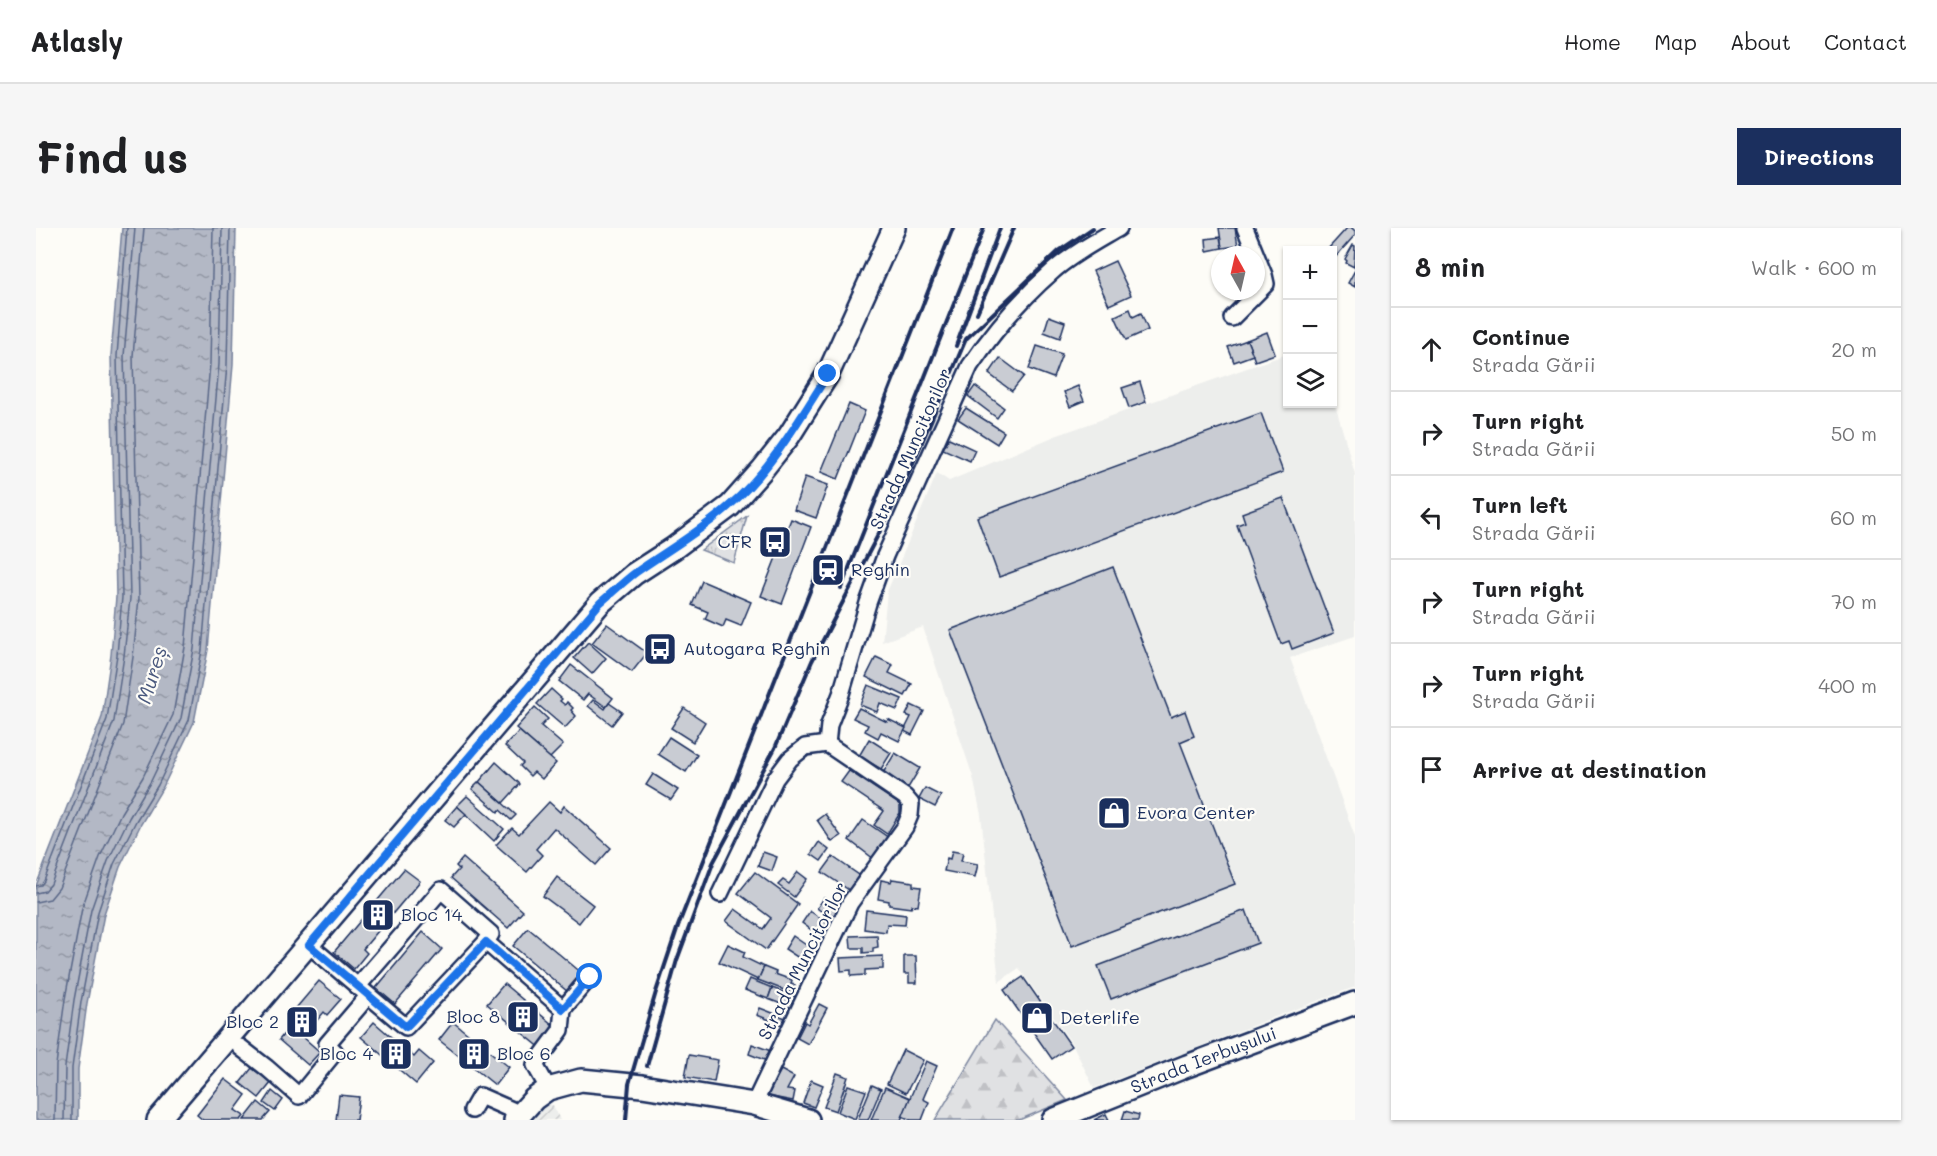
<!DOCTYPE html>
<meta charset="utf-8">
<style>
body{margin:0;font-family:Mali,sans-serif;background:#f6f6f6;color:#202124}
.controls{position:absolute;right:18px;top:18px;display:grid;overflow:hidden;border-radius:0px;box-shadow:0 2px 4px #0004}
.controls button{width:54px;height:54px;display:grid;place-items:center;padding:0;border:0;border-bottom:2px solid #e0e0e0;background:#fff;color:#202124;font:30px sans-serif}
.compass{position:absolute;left:1175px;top:18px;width:54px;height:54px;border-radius:50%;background:#fff;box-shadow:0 2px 4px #0004;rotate:352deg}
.stop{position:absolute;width:18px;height:18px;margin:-14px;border:4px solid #1a73e8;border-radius:50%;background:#fff}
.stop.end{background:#1a73e8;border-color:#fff;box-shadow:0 2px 6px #0008}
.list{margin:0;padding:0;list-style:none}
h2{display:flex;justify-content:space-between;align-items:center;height:78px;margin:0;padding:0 24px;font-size:26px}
h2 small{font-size:20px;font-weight:400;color:#757577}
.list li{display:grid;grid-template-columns:39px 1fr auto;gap:18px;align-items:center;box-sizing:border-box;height:84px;padding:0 24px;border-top:2px solid #e0e0e0}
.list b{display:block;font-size:22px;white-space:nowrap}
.list p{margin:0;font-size:20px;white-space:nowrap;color:#757577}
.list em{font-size:20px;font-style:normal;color:#757577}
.icon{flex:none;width:33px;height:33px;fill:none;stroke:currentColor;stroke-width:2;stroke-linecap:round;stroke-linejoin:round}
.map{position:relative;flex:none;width:1319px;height:892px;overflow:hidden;border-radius:0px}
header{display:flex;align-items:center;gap:36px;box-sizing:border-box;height:84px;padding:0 30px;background:#fff;border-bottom:2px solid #e0e0e0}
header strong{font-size:28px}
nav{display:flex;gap:33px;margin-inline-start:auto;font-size:21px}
.intro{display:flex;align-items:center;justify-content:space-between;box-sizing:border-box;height:144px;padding:0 36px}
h1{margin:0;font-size:42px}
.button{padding:15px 27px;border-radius:0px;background:#1b2f5e;color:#fff;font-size:21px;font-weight:700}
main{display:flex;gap:36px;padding:0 36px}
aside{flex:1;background:#fff;border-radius:0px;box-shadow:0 2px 4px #0004}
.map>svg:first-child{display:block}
</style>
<header>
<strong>Atlasly</strong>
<nav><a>Home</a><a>Map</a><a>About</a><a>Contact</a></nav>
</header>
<div class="intro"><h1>Find us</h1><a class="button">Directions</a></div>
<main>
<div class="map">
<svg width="1319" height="892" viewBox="0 0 1319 892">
<defs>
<pattern id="industrial-furrows" width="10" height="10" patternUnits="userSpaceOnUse" patternTransform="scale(1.5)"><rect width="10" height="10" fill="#edeeec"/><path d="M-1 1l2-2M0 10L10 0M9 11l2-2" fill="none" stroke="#cbcccd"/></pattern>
<pattern id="grass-tufts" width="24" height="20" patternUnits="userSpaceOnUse" patternTransform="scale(1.5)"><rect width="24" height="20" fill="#e0e1e3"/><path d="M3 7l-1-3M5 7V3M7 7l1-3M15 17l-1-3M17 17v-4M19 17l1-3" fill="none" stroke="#c0c1c5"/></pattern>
<pattern id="forest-firs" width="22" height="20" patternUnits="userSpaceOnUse" patternTransform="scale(1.5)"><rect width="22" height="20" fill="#e0e1e3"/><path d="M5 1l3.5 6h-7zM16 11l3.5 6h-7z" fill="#c0c1c5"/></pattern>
<pattern id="water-ripples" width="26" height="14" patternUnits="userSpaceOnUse" patternTransform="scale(1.5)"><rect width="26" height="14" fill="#b3b8c5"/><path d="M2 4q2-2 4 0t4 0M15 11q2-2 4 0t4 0" fill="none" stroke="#9196a3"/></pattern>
</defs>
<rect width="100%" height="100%" fill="#fdfcf7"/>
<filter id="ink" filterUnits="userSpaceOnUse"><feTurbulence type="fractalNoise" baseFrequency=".0167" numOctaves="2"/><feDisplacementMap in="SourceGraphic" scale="12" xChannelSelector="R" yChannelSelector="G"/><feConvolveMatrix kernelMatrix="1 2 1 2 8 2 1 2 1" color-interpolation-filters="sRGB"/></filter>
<g filter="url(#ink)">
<polygon fill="#edeeec" points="1251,126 1252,176 1296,176 1297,169 1319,246 1319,408 1254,430 1319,609 1319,759 1236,790 1058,860 1037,817 983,740 963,754 945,587 937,549 887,399 846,414 851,364 901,245 913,253 1019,208"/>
<polygon fill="url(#industrial-furrows)" points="512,876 517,877 524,892 493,892 504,880"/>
<polygon fill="url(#grass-tufts)" stroke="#7e88a0" stroke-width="1.5" points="711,288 698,335 665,322"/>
<polygon fill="url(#forest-firs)" stroke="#7e88a0" stroke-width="1.5" points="959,792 1031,872 983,892 899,892"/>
<polygon fill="url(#water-ripples)" stroke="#76819c" stroke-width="1.5" points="86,0 200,0 197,137 172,422 158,494 127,559 105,596 84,639 68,686 51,775 42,841 42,892 0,892 0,658 66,489 75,427 80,369 75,127"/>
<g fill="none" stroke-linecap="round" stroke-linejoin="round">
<g stroke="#586687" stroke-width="1.5">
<polyline points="0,658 5,657 8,653 71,491 81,427 86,369 81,128 91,0"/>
<polyline points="0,665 9,663 15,656 78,493 88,428 94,370 88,128 99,0"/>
<polyline points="0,674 14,671 23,660 87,496 97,429 103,370 97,128 108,0"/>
<polyline points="19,892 20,837 29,771 46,680 64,629 85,585 107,549 137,487 149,419 174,136 177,0"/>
<polyline points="28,892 29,839 38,772 55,682 72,633 93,590 115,553 145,490 158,421 183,136 186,0"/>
<polyline points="36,892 36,840 45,774 62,684 78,636 100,593 122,557 153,492 166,422 191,137 194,0"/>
</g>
</g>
<g fill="#c9ccd3" stroke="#1b2f5e" stroke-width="1.5">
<polygon points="1183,0 1199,0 1202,18 1186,20"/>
<polygon points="1311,0 1316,0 1319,3 1319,7 1296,33 1296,22 1291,22"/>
<polygon points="1184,9 1186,20 1171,23 1170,11"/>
<polygon points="1317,17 1319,18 1318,39 1310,35 1311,33 1309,31"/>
<polygon points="1079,33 1095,67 1073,77 1057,43"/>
<polygon points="1319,42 1319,59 1312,55"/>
<polygon points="1094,81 1097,89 1105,85 1112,102 1090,112 1079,88"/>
<polygon points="1013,88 1029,94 1024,110 1008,104"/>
<polygon points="1231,104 1239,126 1219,133 1211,112"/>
<polygon points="1211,112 1217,127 1198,134 1192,119"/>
<polygon points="1001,118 1026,126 1017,150 993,141"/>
<polygon points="964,130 988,148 976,163 953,146"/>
<polygon points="1104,154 1110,174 1093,180 1086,160"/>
<polygon points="939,158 968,180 961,190 932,168"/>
<polygon points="1042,158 1048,173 1034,179 1028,164"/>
<polygon points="813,176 829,183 802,251 785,244"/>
<polygon points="930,180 968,204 961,216 922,191"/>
<polygon points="1225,185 1247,244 963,349 941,289"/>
<polygon points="913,210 939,222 934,233 907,221"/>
<polygon points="769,249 792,257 780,290 758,282"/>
<polygon points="1247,270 1298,405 1256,421 1253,413 1245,416 1201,297 1209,294 1206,285"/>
<polygon points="755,291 775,299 746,376 725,368"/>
<polygon points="1077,339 1135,489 1149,483 1158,508 1144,514 1199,656 1036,718 914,402"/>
<polygon points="666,353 715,374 705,398 690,392 687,399 669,391 672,384 656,377"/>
<polygon points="571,396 611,425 596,444 556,415"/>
<polygon points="552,414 570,430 556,446 538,430"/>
<polygon points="840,429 857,437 853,445 876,456 869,468 830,449"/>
<polygon points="535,437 577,470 570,479 552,466 547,472 523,453"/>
<polygon points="832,457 866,471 861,482 844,475 841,484 824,477"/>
<polygon points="515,461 526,471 524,473 529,477 531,474 537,480 535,482 540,488 529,500 501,476"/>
<polygon points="557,472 569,481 573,475 586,484 576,497 552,478"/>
<polygon points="875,477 888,483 876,507 868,503 875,489 870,487"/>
<polygon points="499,479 512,491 505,498 527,517 514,530 480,500"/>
<polygon points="648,480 669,494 657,514 635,500"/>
<polygon points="823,480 851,494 852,491 870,500 863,513 845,504 842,510 829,503 832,497 817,490"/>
<polygon points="483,503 520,535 506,551 498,544 494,548 484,538 487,535 469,518"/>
<polygon points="633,509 661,527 650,544 622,526"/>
<polygon points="833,511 855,525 845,541 823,528"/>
<polygon points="859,525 884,540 872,560 847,545"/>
<polygon points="460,534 484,556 467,575 443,554"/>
<polygon points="813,543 864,577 864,585 851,606 838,597 848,583 805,554"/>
<polygon points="617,546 642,562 635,572 610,557"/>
<polygon points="443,554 480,587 475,592 464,582 462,584 436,561"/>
<polygon points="889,560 905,568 899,579 883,571"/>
<polygon points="431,568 468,601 458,613 421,578"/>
<polygon points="513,574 524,584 528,578 575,620 560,637 518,600 500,621 506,627 491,644 460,617 476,600 483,606"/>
<polygon points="421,578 430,586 418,599 409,592"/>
<polygon points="789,586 805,608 796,614 781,592"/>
<polygon points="827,592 853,610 838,631 813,612"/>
<polygon points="783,614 793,622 785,633 775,626"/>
<polygon points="916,623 927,625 925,633 942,636 939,649 908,643 911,630 914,631"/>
<polygon points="727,624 741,629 736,643 722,638"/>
<polygon points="797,629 823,647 813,662 786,644"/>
<polygon points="427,630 487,683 472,700 415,650 423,641 420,638"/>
<polygon points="368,641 384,653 327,721 331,725 318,741 298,724"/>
<polygon points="719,644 762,676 730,722 690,693 699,681 727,701 735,690 702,665"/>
<polygon points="762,644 771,651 758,669 742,657 747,652 753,656"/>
<polygon points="521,649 557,677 543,695 507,668"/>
<polygon points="856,651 877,654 877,658 885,659 882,678 876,677 875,680 853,677 853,673 842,671 845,652 855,654"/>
<polygon points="788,670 805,683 798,693 781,680"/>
<polygon points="830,682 870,687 869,697 851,696 850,704 828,701"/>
<polygon points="1210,682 1222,715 1075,771 1062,738"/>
<polygon points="774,683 798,700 789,712 766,695"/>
<polygon points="492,700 547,746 532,764 477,718"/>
<polygon points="387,704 406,721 359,776 340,760"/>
<polygon points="841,707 842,719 837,720 837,724 827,725 827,720 815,720 814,708"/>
<polygon points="757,708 783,726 775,738 749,721"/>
<polygon points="692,716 709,724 707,729 728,739 722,752 683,734"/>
<polygon points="847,728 847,741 829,742 829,747 815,748 815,742 805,743 804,730"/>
<polygon points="868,728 880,728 881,755 873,755 873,746 868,746"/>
<polygon points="728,739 740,744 739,746 756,752 755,756 759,757 756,765 722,752"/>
<polygon points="987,749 1035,818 1016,831 968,762"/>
<polygon points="714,751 736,760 732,771 709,762"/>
<polygon points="283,753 305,771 291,787 288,784 267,809 284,824 272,837 243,812 252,801 249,799 258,789 255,786"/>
<polygon points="468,756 523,802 506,821 451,776"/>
<polygon points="736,760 761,769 756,780 732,771"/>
<polygon points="783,776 791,780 772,816 761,810 769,794 772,796"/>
<polygon points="724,780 752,791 749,798 721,787"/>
<polygon points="338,794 378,829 383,823 397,835 380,856 325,809"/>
<polygon points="417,794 473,839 459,857 403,812"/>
<polygon points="716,816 735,823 731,833 713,826"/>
<polygon points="867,822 887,832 870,865 851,856"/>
<polygon points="653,827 682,832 678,854 649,849"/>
<polygon points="890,833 901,838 887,871 893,874 886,892 875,892 866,888"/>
<polygon points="216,840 235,855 223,870 204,855"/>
<polygon points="745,842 758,849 751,862 759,863 757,873 731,868"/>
<polygon points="801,845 812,849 800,883 788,879"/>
<polygon points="189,851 210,867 199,882 208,888 205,892 167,892 161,887"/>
<polygon points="775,852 787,857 778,879 767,875"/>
<polygon points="812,857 830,863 819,891 802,884"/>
<polygon points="836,857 845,861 832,892 824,892 822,891"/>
<polygon points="849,859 874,870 865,892 835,892"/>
<polygon points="236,863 247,872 239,883 228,875"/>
<polygon points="303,867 323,869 320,892 300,892"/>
<polygon points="222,874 234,884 227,892 208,892"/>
<polygon points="1089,883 1103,887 1102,892 1086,892"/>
<polygon points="1070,886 1073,892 1058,892"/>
</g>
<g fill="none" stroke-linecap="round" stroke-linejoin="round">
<g stroke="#1b2f5e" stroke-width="20">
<g id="street">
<polyline points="1196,90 1230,56 1228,47 1209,0"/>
<path d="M 791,516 L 793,497 L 805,466 L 832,375 L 849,328 L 934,138 C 957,104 985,71 1017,43 C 1036,26 1061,13 1083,0"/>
<polyline points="684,666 739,551 754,531 769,519 791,516 869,569 875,576 874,587 869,599 814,675 718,876"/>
<polyline points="273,717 370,799 450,714 527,781 554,749"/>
<polyline points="321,759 405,662 455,706 450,714"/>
<polyline points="204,819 231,840 263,868 299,824 291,816 332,768"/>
<polyline points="508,853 499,837 525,802 527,781"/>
<polyline points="436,882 444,868 476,882"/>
</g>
</g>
<g stroke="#1b2f5e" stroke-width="26">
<g id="secondary">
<polyline points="122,892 564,375 598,346 638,320 694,278 726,242 753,208 792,146 858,0"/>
<polyline points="479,892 498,871 512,861 545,852 606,858 718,876 772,892"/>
<path id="s1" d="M 1017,892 L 1151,838 L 1319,775"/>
</g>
</g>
<use href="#street" stroke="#fdfcf7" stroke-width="15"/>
<use href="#secondary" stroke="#fdfcf7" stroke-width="21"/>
<g stroke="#1b2f5e" stroke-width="4">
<polyline points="941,85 978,0"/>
<polyline points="920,118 964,0"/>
<polyline points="805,360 948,0"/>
<polyline points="611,838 641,732 677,635 739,520 776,433 865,263 930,111 1023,23 1057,0"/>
<polyline points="590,892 593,856 620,764 642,698 917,0"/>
</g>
</g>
</g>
<g fill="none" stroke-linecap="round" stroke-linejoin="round" filter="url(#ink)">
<path stroke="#1a73e8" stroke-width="8" d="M 554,749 L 527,781 L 450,714 L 370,799 L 273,717 L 564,375 C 576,365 587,354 599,345 C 630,323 664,304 693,278 C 733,244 764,191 792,146"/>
</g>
<defs>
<g id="bus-square" transform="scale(1.725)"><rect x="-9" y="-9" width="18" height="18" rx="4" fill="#1b2f5e" stroke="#fdfcf7"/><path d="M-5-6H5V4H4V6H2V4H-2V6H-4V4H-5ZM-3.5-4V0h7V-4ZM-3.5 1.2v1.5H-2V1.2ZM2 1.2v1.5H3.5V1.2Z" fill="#fff"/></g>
<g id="station-square" transform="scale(1.725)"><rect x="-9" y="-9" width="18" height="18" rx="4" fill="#1b2f5e" stroke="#fdfcf7"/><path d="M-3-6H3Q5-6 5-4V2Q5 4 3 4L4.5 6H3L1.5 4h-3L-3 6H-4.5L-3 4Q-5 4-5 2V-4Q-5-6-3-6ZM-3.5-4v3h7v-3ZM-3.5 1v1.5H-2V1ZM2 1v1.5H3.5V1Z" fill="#fff"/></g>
<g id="shop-square" transform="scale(1.725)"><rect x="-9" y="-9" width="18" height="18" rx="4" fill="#1b2f5e" stroke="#fdfcf7"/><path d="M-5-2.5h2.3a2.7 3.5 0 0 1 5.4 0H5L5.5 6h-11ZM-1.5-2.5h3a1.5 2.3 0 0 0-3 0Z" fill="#fff"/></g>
<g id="building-square" transform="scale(1.725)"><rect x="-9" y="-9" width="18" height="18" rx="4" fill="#1b2f5e" stroke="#fdfcf7"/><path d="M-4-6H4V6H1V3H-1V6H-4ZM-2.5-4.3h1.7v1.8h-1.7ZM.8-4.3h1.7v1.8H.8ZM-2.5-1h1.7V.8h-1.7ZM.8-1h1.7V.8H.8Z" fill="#fff"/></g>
</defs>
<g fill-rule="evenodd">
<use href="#bus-square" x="739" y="314"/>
<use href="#station-square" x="792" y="342"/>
<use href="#bus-square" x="624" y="421"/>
<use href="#shop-square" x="1078" y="585"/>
<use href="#building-square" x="342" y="687"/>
<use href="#building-square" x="487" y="789"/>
<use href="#shop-square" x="1001" y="790"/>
<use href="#building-square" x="266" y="794"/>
<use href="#building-square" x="360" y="826"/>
<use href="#building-square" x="438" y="826"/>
</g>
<g text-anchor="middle" stroke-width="4.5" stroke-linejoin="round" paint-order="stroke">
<g font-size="18" fill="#1b2f5e" stroke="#fdfcf7">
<text transform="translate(875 221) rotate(-66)" y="6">Strada Muncitorilor</text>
<text transform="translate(767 733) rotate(-63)" y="6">Strada Muncitorilor</text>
<text dy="6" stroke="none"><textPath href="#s1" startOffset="162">Strada Ierbușului</textPath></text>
</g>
<g font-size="18" fill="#1b2f5e" stroke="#fdfcf7" text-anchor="start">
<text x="716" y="320" text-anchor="end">CFR</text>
<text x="815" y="348">Reghin</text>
<text x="647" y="427">Autogara Reghin</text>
<text x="1101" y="591">Evora Center</text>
<text x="365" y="693">Bloc 14</text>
<text x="464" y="795" text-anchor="end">Bloc 8</text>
<text x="1024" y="796">Deterlife</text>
<text x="243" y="800" text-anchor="end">Bloc 2</text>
<text x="337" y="832" text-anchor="end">Bloc 4</text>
<text x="461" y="832">Bloc 6</text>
</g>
<g font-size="20" font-style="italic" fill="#49587d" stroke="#fdfcf7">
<text transform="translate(116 447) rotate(-73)" y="7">Mureș</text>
</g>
</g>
</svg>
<div class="controls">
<button>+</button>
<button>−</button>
<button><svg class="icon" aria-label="layers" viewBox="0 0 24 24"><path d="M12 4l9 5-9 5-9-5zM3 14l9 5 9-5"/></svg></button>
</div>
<svg class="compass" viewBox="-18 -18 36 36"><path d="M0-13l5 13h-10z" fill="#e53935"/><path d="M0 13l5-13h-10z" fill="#757577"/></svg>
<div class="stop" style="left:554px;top:749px"></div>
<div class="stop end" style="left:792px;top:146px"></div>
</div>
<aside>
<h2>8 min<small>Walk · 600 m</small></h2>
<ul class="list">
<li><svg class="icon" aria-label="ahead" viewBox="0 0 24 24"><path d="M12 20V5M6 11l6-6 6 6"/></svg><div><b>Continue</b><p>Strada Gării</p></div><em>20 m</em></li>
<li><svg class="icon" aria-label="right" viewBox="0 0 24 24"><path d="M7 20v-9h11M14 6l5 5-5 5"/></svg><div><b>Turn right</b><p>Strada Gării</p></div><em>50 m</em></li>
<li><svg class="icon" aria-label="left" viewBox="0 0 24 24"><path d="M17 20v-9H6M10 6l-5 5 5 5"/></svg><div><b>Turn left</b><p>Strada Gării</p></div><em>60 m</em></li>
<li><svg class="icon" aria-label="right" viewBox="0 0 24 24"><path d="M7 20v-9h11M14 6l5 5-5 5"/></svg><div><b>Turn right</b><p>Strada Gării</p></div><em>70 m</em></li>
<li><svg class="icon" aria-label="right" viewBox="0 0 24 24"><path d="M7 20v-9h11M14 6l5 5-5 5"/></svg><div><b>Turn right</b><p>Strada Gării</p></div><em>400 m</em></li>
<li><svg class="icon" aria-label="arrive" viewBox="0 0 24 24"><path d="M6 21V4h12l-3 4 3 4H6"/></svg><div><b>Arrive at destination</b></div></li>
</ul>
</aside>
</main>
